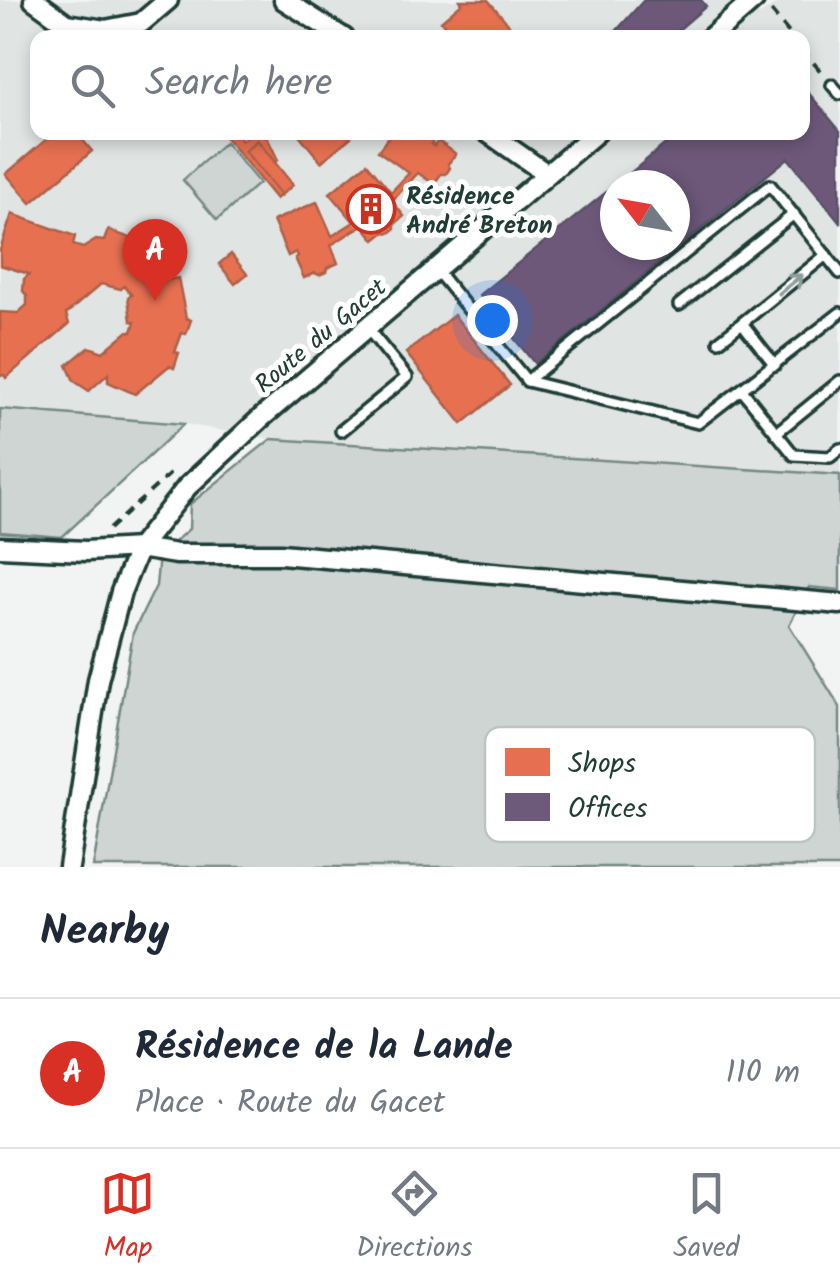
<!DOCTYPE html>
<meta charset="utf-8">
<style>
body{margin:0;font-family:Kalam,sans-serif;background:#f2f2f3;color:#1f2937}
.compass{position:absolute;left:600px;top:170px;width:90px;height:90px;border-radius:50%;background:#fff;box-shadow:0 5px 15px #0003;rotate:301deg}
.you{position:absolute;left:492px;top:320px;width:35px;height:35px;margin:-25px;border:8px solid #fff;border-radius:50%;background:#1a73e8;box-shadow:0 0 0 15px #1a73e833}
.badge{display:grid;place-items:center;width:65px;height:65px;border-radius:50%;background:#d93025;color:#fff;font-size:32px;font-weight:700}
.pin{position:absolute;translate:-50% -82px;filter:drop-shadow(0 2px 5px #0008)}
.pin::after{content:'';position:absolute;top:52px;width:35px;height:30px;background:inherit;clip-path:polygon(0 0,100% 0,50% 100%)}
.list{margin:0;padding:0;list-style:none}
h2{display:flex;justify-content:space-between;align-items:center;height:130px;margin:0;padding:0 40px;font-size:42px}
h2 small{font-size:32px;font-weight:400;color:#747a83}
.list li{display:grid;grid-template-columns:65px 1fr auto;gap:30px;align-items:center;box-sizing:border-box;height:150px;padding:0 40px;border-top:2px solid #e0e1e3}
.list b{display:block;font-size:38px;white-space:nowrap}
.list p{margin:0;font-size:32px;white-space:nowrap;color:#747a83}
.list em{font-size:32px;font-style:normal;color:#747a83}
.icon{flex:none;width:55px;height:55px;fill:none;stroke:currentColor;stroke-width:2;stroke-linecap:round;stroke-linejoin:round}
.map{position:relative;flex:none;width:840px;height:867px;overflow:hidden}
.search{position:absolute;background:#fff;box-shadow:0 5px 15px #0003;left:30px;right:30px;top:30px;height:110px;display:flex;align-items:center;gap:25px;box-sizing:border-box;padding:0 35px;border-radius:20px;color:#747a83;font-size:38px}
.sheet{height:280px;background:#fff}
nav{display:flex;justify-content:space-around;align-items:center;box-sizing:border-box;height:140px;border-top:2px solid #e0e1e3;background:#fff;font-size:28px;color:#747a83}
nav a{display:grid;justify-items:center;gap:5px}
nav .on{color:#d93025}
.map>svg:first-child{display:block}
</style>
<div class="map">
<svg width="840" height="867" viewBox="0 0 840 867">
<rect width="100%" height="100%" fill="#f2f3f3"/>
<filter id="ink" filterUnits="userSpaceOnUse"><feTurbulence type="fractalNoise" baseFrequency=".01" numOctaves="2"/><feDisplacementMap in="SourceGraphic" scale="20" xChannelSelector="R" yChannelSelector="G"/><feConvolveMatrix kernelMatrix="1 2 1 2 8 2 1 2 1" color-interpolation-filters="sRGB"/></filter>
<g filter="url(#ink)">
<path fill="#e0e4e3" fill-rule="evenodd" d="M 0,0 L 741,0 L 760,15 L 782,0 L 840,0 L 840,475 L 271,439 L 184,424 L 0,409 ZM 38,38 L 802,38 L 802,132 L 38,132 ZM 615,185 L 675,185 L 675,245 L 615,245 Z"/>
<g fill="#ced5d3" stroke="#768984" stroke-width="2.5">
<polygon points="225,142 259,183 217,220 183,180"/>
<polygon points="0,409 184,424 62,537 0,532"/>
<polygon points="271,439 840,475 840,590 809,587 789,625 840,707 840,867 93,867 133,633 156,586 159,555 189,529 190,504"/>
</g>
<g fill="#e76f51" stroke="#ab6048" stroke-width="2.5">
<polygon points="460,0 488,0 516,33 510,38 454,38 441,21 462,3"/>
<polygon points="55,132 76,132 92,151 31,203 6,174"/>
<polygon points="236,132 242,140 252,132 269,132 266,135 278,160 275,162 257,140 245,151 281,195 276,199 222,133"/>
<polygon points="297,132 347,132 351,137 321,162"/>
<polygon points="392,132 435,132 437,134 431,144 434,146 438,141 456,154 448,164 450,168 446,174 441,174 434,184 418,173 392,201 404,216 395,224 395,229 390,233 385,232 375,240 363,225 331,245 338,263 327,268 326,272 319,275 315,273 304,278 295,258 298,256 296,252 288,256 273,221 317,202 332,236 354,222 330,193 367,163 391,192 409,173 378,151"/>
<polygon points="257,140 293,185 281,195 245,151"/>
<polygon points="12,214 75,236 73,245 83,248 96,240 104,241 108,230 150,245 144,259 163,281 178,278 186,318 191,320 186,334 182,333 175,352 179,353 174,368 169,366 135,394 108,382 108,374 89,391 74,381 67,365 89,347 103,352 128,331 132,332 135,322 131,321 128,297 132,295 124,286 121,289 101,284 66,314 69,324 6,378 4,375 0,376 0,312 18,313 27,305 27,296 23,291 24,279 29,274 0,265 0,250"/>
<polygon points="231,254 247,274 235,284 219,264"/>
<polygon points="454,315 510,385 462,424 406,353"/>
</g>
<g fill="#6d597a" stroke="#565165" stroke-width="2.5">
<polygon points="644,0 701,0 706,6 669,38 610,38"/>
<polygon points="802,85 840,131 840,222 788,158 535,364 479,295 615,185 615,245 675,245 675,185 616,185 680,132 802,132"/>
</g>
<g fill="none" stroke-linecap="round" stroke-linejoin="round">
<g stroke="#1f3d34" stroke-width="16">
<g id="lane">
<polyline points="832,85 840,94"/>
<polyline points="436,270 527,381 770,185 840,273"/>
<polyline points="679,305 794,214"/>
<polyline points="719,341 742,323"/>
<polyline points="775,365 742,323 826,255"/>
<polyline points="527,381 698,423 840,313"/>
<polyline points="742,390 794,455 830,457 840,449"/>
<polyline points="341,431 407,377 367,328"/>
<polyline points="776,433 840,381"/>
</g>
</g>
<g stroke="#1f3d34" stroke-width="25">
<g id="street">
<polyline points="34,0 67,24 105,30 141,23 168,0"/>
<polyline points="284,0 344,38"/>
<polyline points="710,38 754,0"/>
<polyline points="487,132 547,174"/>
<polyline points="0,547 86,551 139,548 176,554 281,554 840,604"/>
<polyline points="69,867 98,680 121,592 139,548 187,487 260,419 597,132"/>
</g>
</g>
<g stroke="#1f3d34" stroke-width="4" stroke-dasharray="10 8" stroke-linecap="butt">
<polyline points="771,11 793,38"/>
<polyline points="802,49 822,73"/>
<polyline points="109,529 172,472"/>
</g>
<use href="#lane" stroke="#fff" stroke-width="9"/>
<use href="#street" stroke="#fff" stroke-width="18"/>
</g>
<defs><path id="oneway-shaft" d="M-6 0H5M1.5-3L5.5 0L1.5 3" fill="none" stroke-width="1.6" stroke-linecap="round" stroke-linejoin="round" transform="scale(2.5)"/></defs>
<use stroke="#8f9e9a" href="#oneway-shaft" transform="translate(791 284) rotate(-39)"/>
</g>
<defs>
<g id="building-ring" transform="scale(2.5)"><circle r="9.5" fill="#fff" stroke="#c8321e" stroke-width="1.5"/><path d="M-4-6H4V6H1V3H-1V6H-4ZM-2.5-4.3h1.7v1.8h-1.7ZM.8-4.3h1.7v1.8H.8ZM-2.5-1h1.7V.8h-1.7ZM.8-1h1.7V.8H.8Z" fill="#c8321e"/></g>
</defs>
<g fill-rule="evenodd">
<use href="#building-ring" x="371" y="209"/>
</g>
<g text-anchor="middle" stroke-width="10" stroke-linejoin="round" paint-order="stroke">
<g font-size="25" font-weight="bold" fill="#1f3d34" stroke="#fff" text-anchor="start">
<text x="406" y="204">Résidence<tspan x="406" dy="29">André Breton</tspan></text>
</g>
<g font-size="25" fill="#1f3d34" stroke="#fff">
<text transform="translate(320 335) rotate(-40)" y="9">Route du Gacet</text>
</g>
</g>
<rect x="485" y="727" width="330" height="115" rx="15" fill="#fff" stroke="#bcc5c2" stroke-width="2.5"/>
<rect x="505" y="748" width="45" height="28" fill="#e76f51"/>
<rect x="505" y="793" width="45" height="28" fill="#6d597a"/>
<g font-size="28" fill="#1f3d34">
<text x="568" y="772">Shops</text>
<text x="568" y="817">Offices</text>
</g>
</svg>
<svg class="compass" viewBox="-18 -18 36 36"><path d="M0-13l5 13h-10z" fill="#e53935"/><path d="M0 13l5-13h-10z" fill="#747a83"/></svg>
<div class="you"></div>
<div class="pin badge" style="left:155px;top:301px">A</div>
<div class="search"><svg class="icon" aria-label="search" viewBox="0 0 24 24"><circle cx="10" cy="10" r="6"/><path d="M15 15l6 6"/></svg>Search here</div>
</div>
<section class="sheet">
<h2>Nearby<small></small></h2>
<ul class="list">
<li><span class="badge">A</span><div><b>Résidence de la Lande</b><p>Place · Route du Gacet</p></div><em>110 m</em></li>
</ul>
</section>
<nav>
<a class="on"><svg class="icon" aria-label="map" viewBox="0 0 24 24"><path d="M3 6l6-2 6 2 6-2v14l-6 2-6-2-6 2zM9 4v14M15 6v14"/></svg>Map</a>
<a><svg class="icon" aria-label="directions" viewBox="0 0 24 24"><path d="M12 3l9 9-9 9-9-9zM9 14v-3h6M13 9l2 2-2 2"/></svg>Directions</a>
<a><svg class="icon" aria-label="saved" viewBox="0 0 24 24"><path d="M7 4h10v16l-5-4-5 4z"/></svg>Saved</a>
</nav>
